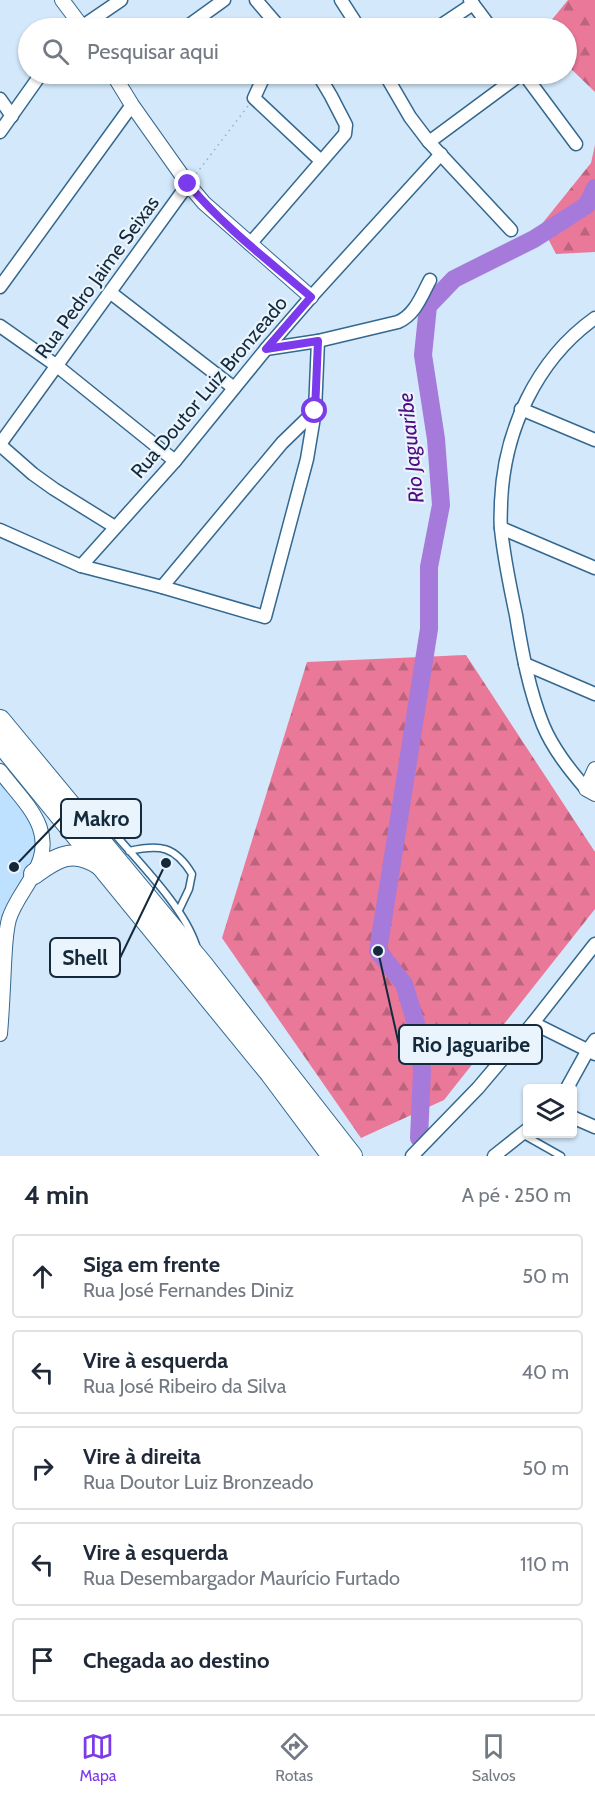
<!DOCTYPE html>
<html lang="pt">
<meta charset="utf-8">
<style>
body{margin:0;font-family:Cabin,sans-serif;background:#f2f2f3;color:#1f2937}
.controls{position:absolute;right:18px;bottom:18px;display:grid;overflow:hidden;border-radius:6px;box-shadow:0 2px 4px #0004}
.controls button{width:54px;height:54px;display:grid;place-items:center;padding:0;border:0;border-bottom:2px solid #e0e1e3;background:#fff;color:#1f2937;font:30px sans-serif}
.stop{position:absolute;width:18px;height:18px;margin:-14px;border:4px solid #7c3aed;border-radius:50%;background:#fff}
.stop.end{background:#7c3aed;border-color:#fff;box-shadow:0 2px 6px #0008}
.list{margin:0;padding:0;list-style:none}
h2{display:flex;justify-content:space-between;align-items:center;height:78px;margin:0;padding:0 24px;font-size:26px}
h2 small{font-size:20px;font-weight:400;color:#747a83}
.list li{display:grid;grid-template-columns:39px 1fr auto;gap:18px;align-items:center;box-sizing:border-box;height:84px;margin:0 12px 12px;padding:0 12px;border:2px solid #e0e1e3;border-radius:6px}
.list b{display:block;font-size:22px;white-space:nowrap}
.list p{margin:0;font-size:20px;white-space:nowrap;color:#747a83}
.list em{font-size:20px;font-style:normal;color:#747a83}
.icon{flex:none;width:33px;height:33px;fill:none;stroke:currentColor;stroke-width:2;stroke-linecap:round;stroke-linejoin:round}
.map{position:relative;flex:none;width:595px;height:1156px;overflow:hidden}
.search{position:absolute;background:#fff;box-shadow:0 2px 4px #0004;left:18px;right:18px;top:18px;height:66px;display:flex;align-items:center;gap:15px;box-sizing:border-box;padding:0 21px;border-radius:33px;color:#747a83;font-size:22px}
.sheet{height:558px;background:#fff}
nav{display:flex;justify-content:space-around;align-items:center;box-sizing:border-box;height:84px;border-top:2px solid #e0e1e3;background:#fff;font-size:16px;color:#747a83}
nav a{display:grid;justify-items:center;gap:3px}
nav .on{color:#7c3aed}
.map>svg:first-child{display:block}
</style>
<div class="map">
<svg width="595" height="1156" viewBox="0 0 595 1156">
<defs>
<pattern id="forest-firs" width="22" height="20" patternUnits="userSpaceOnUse" patternTransform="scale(1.5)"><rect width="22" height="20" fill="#ea7899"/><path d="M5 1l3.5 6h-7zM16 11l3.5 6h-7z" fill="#bc637e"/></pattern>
</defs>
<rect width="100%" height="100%" fill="#d3e8fa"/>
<polygon fill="#bde1ff" points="0,778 33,820 40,848 7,903 0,921"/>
<g fill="url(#forest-firs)">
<polygon points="568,0 595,0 595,92 567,65 566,28 545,28"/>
<polygon points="595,145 595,252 556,254 541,225 591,163"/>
<polygon points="466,655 595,852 595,909 444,1100 361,1138 222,938 307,662"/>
</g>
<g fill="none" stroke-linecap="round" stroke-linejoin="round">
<polyline stroke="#a57ada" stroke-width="18" points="419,1138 422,1071 417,1027 404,984 378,951 429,629 429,567 441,505 436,439 423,355 428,306 454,279 534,239 587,205 595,188"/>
<g stroke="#34688f" stroke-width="9">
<g id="service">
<path d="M 91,820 L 107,826 L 113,832 C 140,864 183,906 196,945"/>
<path d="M 129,851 C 160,844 175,846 192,874 L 189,889 L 179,910"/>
<polyline points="522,1134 561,1156"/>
</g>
</g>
<g stroke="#34688f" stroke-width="15">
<g id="minor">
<polyline points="256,0 280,28"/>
<polyline points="341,0 359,28"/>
<polyline points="470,0 491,28"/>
<polyline points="80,28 121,0"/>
<polyline points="185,28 224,0"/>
<polyline points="437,28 473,4"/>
<polyline points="265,74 254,98 321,161"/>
<polyline points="385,74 410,117 429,142 511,230"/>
<polyline points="524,74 576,144"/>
<polyline points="0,99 12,116"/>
<polyline points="0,132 41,74"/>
<polyline points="429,142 521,74"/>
<polyline points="250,244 345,134 346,125 331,96 318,74"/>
<polyline points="0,287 132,105"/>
<polyline points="111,293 234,388"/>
<polyline points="0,326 57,366 175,461"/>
<path d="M 266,349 L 318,341 L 398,322 C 415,315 422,295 430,280"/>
<polyline points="521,409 595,440"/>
<polyline points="0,444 188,184"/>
<polyline points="0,445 33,474 54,489 115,527"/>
<polyline points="501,528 595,568"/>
<polyline points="0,530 81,566 162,587 265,617 307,459 315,411 318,341"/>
<polyline points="81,566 175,461 266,349 311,297 441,154"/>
<polyline points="162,587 282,443 315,411"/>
<polyline points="525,664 595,694"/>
<path d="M 586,789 C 570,770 553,749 543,725 C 529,690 522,652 516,615 C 510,587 504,558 501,529 C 500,521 501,511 501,502 C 504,431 536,360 595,318"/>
<polyline points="533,1023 595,1054"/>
<polyline points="567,1088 588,1050 595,1040"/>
<polyline points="572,1117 595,1127"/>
<polyline points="412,1156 478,1088 533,1023 595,944"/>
<polyline points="494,1156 528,1129"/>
</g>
</g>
<g stroke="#34688f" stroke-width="16">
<g id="tertiary">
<polyline points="62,0 83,28"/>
<polyline points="113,74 132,105 188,184 204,203 311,297"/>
<polyline points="595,769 586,789 595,794"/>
<path d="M 0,771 C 25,804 60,831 33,875 C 25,890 14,903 9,919 C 5,934 5,950 4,965 C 3,988 2,1011 0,1034"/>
</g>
</g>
<g stroke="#34688f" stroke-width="22">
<g id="trunk">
<polyline points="0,720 203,965 352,1156"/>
<polyline points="0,742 270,1073 332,1156"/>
<path d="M 34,874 C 57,857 73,847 100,865"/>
</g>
</g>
<polyline stroke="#9aafc1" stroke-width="1.5" stroke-dasharray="1.5 4.5" stroke-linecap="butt" points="196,174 248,106"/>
<use href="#service" stroke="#fff" stroke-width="6"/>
<use href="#minor" stroke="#fff" stroke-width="12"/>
<use href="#tertiary" stroke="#fff" stroke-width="14"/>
<use href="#trunk" stroke="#fff" stroke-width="20"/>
</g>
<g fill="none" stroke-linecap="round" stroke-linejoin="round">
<path stroke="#7c3aed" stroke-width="8" d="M 188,184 C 224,227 269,261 311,297 L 266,349 L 318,341 L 315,411"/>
</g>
<g text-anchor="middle" stroke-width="4.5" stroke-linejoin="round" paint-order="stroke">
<g font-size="20" fill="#142a3b" stroke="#e9f4fd">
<text transform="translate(97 277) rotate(-54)" y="7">Rua Pedro Jaime Seixas</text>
<text transform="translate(209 387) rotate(-50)" y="7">Rua Doutor Luiz Bronzeado</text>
</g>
<g font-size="21" font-style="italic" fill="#500c83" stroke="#e9f4fd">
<text transform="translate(411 448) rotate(-96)" y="7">Rio Jaguaribe</text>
</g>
</g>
<path fill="none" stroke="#142a3b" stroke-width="2" d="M14 867L61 818M166 863L120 958M378 951L399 1045"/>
<g fill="#142a3b" stroke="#e9f4fd" stroke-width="2">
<circle cx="14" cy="867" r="6"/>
<circle cx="166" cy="863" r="6"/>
<circle cx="378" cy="951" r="6"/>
</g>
<g fill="#e9f4fd" stroke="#142a3b" stroke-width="2">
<rect x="61" y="799" width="80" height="39" rx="6"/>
<rect x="50" y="938" width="70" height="39" rx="6"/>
<rect x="399" y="1025" width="143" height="39" rx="6"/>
</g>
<g font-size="21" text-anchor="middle" font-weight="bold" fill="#142a3b">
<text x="101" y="826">Makro</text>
<text x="85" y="965">Shell</text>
<text x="471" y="1052">Rio Jaguaribe</text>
</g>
</svg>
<div class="controls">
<button><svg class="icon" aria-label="layers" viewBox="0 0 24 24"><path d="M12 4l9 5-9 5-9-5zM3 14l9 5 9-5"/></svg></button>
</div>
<div class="stop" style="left:315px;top:411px"></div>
<div class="stop end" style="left:188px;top:184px"></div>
<div class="search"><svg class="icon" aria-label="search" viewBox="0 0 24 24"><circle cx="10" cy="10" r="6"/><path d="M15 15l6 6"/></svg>Pesquisar aqui</div>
</div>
<section class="sheet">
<h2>4 min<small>A pé · 250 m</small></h2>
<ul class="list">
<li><svg class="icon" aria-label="ahead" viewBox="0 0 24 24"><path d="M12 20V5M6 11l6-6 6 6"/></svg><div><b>Siga em frente</b><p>Rua José Fernandes Diniz</p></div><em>50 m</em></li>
<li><svg class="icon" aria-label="left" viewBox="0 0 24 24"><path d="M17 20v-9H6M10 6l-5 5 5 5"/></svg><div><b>Vire à esquerda</b><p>Rua José Ribeiro da Silva</p></div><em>40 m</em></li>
<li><svg class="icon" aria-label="right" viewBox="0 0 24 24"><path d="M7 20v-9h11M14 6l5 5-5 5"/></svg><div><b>Vire à direita</b><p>Rua Doutor Luiz Bronzeado</p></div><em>50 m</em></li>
<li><svg class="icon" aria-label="left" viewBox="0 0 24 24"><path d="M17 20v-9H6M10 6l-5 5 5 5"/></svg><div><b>Vire à esquerda</b><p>Rua Desembargador Maurício Furtado</p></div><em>110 m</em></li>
<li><svg class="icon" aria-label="arrive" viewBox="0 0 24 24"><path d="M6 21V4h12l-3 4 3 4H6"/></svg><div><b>Chegada ao destino</b></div></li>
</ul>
</section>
<nav>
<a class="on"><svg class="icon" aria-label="map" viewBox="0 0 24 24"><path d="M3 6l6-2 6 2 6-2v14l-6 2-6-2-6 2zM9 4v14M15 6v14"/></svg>Mapa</a>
<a><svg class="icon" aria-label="directions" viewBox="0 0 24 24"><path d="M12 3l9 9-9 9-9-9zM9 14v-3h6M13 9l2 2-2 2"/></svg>Rotas</a>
<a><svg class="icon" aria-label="saved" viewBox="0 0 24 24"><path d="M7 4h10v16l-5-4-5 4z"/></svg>Salvos</a>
</nav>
